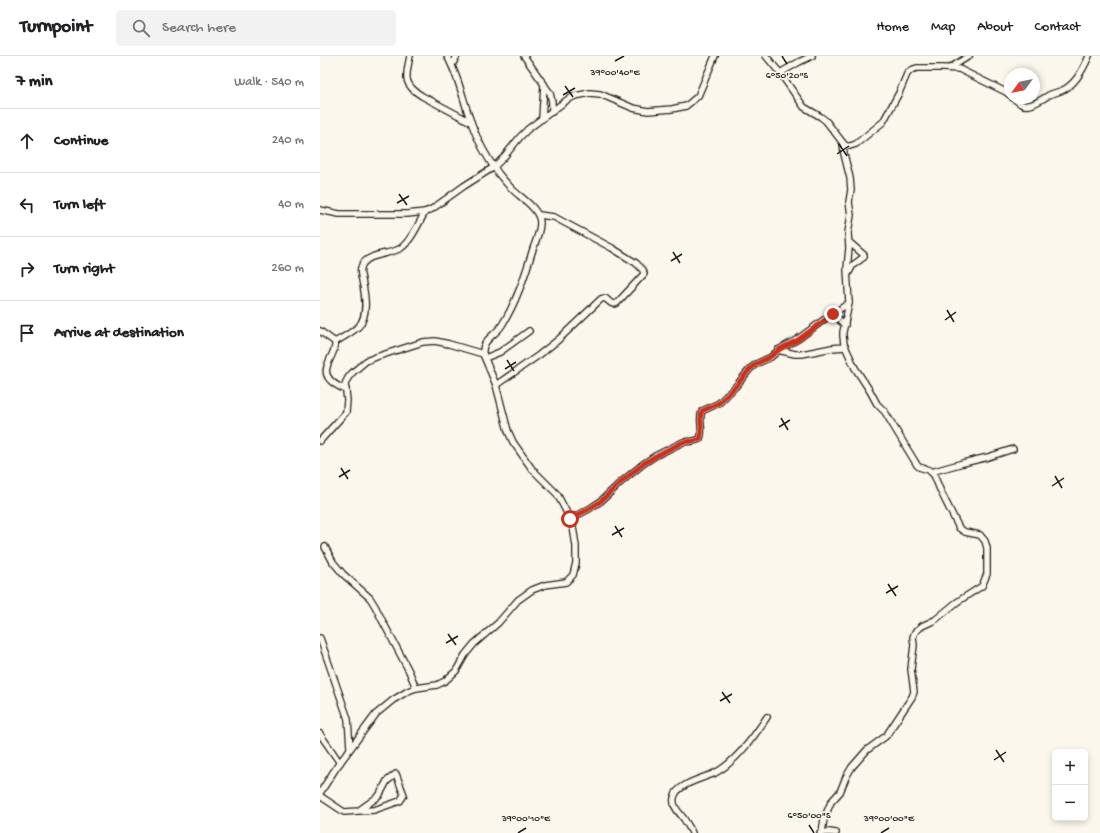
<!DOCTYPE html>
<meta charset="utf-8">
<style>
body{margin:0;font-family:"Gochi Hand",sans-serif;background:#f2f2f2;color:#202124}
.controls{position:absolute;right:12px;bottom:12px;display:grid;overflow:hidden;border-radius:6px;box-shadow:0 2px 6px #0003}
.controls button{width:36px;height:36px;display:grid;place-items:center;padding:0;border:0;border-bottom:1px solid #e0e0e0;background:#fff;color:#202124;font:20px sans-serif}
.compass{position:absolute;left:684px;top:12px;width:36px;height:36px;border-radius:50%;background:#fff;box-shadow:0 2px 6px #0003;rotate:237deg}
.stop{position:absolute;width:12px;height:12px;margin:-9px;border:3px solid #c8321e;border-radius:50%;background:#fff}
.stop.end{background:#c8321e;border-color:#fff;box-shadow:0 1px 4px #0008}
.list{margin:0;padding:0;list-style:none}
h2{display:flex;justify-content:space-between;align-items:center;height:52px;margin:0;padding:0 16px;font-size:17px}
h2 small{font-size:13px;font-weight:400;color:#757577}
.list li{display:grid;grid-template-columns:26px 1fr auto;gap:12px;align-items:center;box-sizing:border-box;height:64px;padding:0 16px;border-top:1px solid #e0e0e0}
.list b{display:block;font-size:15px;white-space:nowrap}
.list em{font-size:13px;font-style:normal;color:#757577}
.icon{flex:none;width:22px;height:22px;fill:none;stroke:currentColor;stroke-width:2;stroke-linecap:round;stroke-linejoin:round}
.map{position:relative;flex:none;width:780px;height:777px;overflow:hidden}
header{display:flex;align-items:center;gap:24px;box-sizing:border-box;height:56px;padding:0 20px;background:#fff;border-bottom:1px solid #e0e0e0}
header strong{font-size:19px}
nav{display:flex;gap:22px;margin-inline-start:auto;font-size:14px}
.search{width:280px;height:36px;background:#f2f2f2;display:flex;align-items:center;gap:10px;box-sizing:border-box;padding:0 14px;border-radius:6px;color:#757577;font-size:15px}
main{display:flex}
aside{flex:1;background:#fff}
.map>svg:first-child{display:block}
</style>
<header>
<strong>Turnpoint</strong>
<div class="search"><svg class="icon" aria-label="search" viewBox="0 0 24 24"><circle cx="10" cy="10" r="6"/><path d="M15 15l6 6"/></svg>Search here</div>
<nav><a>Home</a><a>Map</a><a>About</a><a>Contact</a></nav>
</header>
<main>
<aside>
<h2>7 min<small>Walk · 540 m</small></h2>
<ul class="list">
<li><svg class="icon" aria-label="ahead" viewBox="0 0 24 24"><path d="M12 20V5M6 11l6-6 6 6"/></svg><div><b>Continue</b></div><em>240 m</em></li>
<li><svg class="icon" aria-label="left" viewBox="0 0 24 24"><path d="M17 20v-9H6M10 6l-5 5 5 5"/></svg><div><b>Turn left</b></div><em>40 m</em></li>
<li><svg class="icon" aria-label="right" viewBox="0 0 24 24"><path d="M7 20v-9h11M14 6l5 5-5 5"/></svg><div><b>Turn right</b></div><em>260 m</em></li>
<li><svg class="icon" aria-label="arrive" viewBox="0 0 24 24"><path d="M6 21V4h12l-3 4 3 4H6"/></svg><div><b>Arrive at destination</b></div></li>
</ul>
</aside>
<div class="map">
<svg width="780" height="777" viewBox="0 0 780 777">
<rect width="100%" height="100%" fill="#fbf7ec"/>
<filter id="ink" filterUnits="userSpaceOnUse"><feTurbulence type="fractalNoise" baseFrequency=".025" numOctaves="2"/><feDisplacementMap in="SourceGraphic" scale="8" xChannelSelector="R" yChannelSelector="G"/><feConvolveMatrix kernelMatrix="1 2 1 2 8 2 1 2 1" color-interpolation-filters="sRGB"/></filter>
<g filter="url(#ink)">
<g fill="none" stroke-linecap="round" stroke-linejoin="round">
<g stroke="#1c1c1c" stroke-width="8">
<g id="minor">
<path d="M 90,0 C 86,20 82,28 102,40 L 151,66"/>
<polyline points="204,0 230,37 232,46 232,56"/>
<polyline points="446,0 460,17 484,51 501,61 506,65 523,87 526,90 530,90 536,88 563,66 579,37 587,18 591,14 597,12 623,12 639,13 686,36 690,39"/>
<polyline points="132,9 137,0"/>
<polyline points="630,12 649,0"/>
<polyline points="460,17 479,6 492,0"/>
<path d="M 693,42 C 696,44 698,46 701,48 C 709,53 722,43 729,39 C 733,37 739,36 743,34 C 756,28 764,12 769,0"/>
<polyline points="222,63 224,28"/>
<polyline points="0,154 19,158 87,158 105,156 112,153 144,130 174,111 183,102 200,81 208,73 247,44 255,40 270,37 280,38 313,52 328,55 352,53 366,50 378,40 395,0"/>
<polyline points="528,218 533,209 544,201 544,199 529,186"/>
<polyline points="513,258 525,269"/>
<path d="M 0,275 L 15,286 L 15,290 C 14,297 9,303 7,311 C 3,323 17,330 26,334"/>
<path d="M 15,286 C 22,282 31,277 38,271 C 49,260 45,238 42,224 C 41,219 39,214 42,209 C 49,197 70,199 81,192 C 91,185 99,167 105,156"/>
<polyline points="458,294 475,298 482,298 512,292 525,291"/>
<polyline points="165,302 180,296 209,275"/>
<path d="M 176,329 L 219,299 L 238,284 L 281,243 L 285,242 C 289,245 292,250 297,247 L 324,218 L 323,214 L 316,207 L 292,192 L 234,161 L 219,159"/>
<polyline points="0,385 26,356 27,344 25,328 28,322 32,317 46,305 56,301 103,286 115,285 129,288 163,298"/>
<polyline points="611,416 643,407 668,401 693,393"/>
<path d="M 250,463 L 269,453 L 281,445 L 300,427 L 323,408 L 335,400 L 363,386 L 374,385 L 380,383 C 384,374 378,364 382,355 L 399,347 L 416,330 L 430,313 L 436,308 L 451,301 L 460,293 L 478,283 L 505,263 L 529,247"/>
<polyline points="5,491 13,506 23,518 50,542 55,550 63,566 89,615 96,632"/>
<polyline points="0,582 28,663 30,692"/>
<polyline points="0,678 20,707"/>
<path d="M 0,737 L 16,712 L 56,658 L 73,644 L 88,635 L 96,632 L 117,629 L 125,625 L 136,615 L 145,599 L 154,588 L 178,567 L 198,544 L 212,534 L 225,529 L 246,526 L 253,519 L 256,507 L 256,490 L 253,471 L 247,457 L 237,438 L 212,413 L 193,386 L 188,375 L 176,329 L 163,298 C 161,284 176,279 182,269 C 197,245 205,219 213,193 C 216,185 220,175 220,167 C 220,153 201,142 192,133 C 187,128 182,122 178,117 C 167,102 157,83 151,66 C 143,44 139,21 127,0"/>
<polyline points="0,740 24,756 54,754 80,745 84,739 76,718 67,725 59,740 38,755"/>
<polyline points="502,776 504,763 511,746 520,736 526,721 532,711 547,694 566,680 592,641 594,636 591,613 594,589 593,581 595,576 602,570 615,564 637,546 662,530 667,518 667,492 665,485 660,479 645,476 639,472 621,436 614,419 609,414 599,411 597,409 574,371 565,356 557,348 550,335 535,312 524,288 523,280 523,276 529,247 527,213 529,192 528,177 531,159 529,146 531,134 530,122 524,98 523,87"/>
<path d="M 372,777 C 370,772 367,768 364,763 C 360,757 352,751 354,742 C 356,728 384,722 395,717 C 416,706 434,681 447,661"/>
<polyline points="500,777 509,776 516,777"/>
</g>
</g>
<use href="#minor" stroke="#fbf7ec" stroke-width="5.5"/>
</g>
</g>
<g fill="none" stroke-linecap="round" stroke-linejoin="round" filter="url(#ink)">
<path stroke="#c8321e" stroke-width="5" d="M 250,463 L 269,453 L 281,445 L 300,427 L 323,408 L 336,400 L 363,386 L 374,385 L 380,383 C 384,374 378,364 382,355 L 399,347 L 416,330 L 430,313 L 436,308 L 450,301 L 460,293 L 478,284 L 513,258"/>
</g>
<path fill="none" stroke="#1c1c1c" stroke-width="1.5" d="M 462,0 L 467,8M 295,5 L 304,0M 245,30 L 253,41M 243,39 L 255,32M 519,88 L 527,100M 517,98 L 529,90M 79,138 L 87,149M 77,147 L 89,140M 353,196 L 360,207M 351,205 L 362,198M 627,254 L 634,266M 625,264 L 636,256M 187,304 L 194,315M 185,313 L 196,306M 461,362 L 468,374M 459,371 L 470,364M 21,412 L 28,423M 735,420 L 742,432M 19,421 L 30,414M 732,430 L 744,422M 295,470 L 302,481M 292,479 L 304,472M 568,528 L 576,540M 566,537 L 578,530M 128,578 L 136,589M 126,587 L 138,580M 402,636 L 410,647M 400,645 L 412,638M 676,694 L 684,706M 674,704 L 686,696M 489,769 L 494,777M 198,777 L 206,772M 561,777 L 569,772"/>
<g font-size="10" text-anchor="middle" fill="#1c1c1c" stroke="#fbf7ec" stroke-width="3.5" stroke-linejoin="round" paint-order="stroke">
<text x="295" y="19">39°00'40"E</text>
<text x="467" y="22">6°50'20"S</text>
<text x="489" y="762">6°50'00"S</text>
<text x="206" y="765">39°00'10"E</text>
<text x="569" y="765">39°00'00"E</text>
</g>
</svg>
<div class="controls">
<button>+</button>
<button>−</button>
</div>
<svg class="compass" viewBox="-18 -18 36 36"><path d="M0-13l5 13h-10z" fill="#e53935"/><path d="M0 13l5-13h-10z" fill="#757577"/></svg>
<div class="stop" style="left:250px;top:463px"></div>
<div class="stop end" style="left:513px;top:258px"></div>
</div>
</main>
